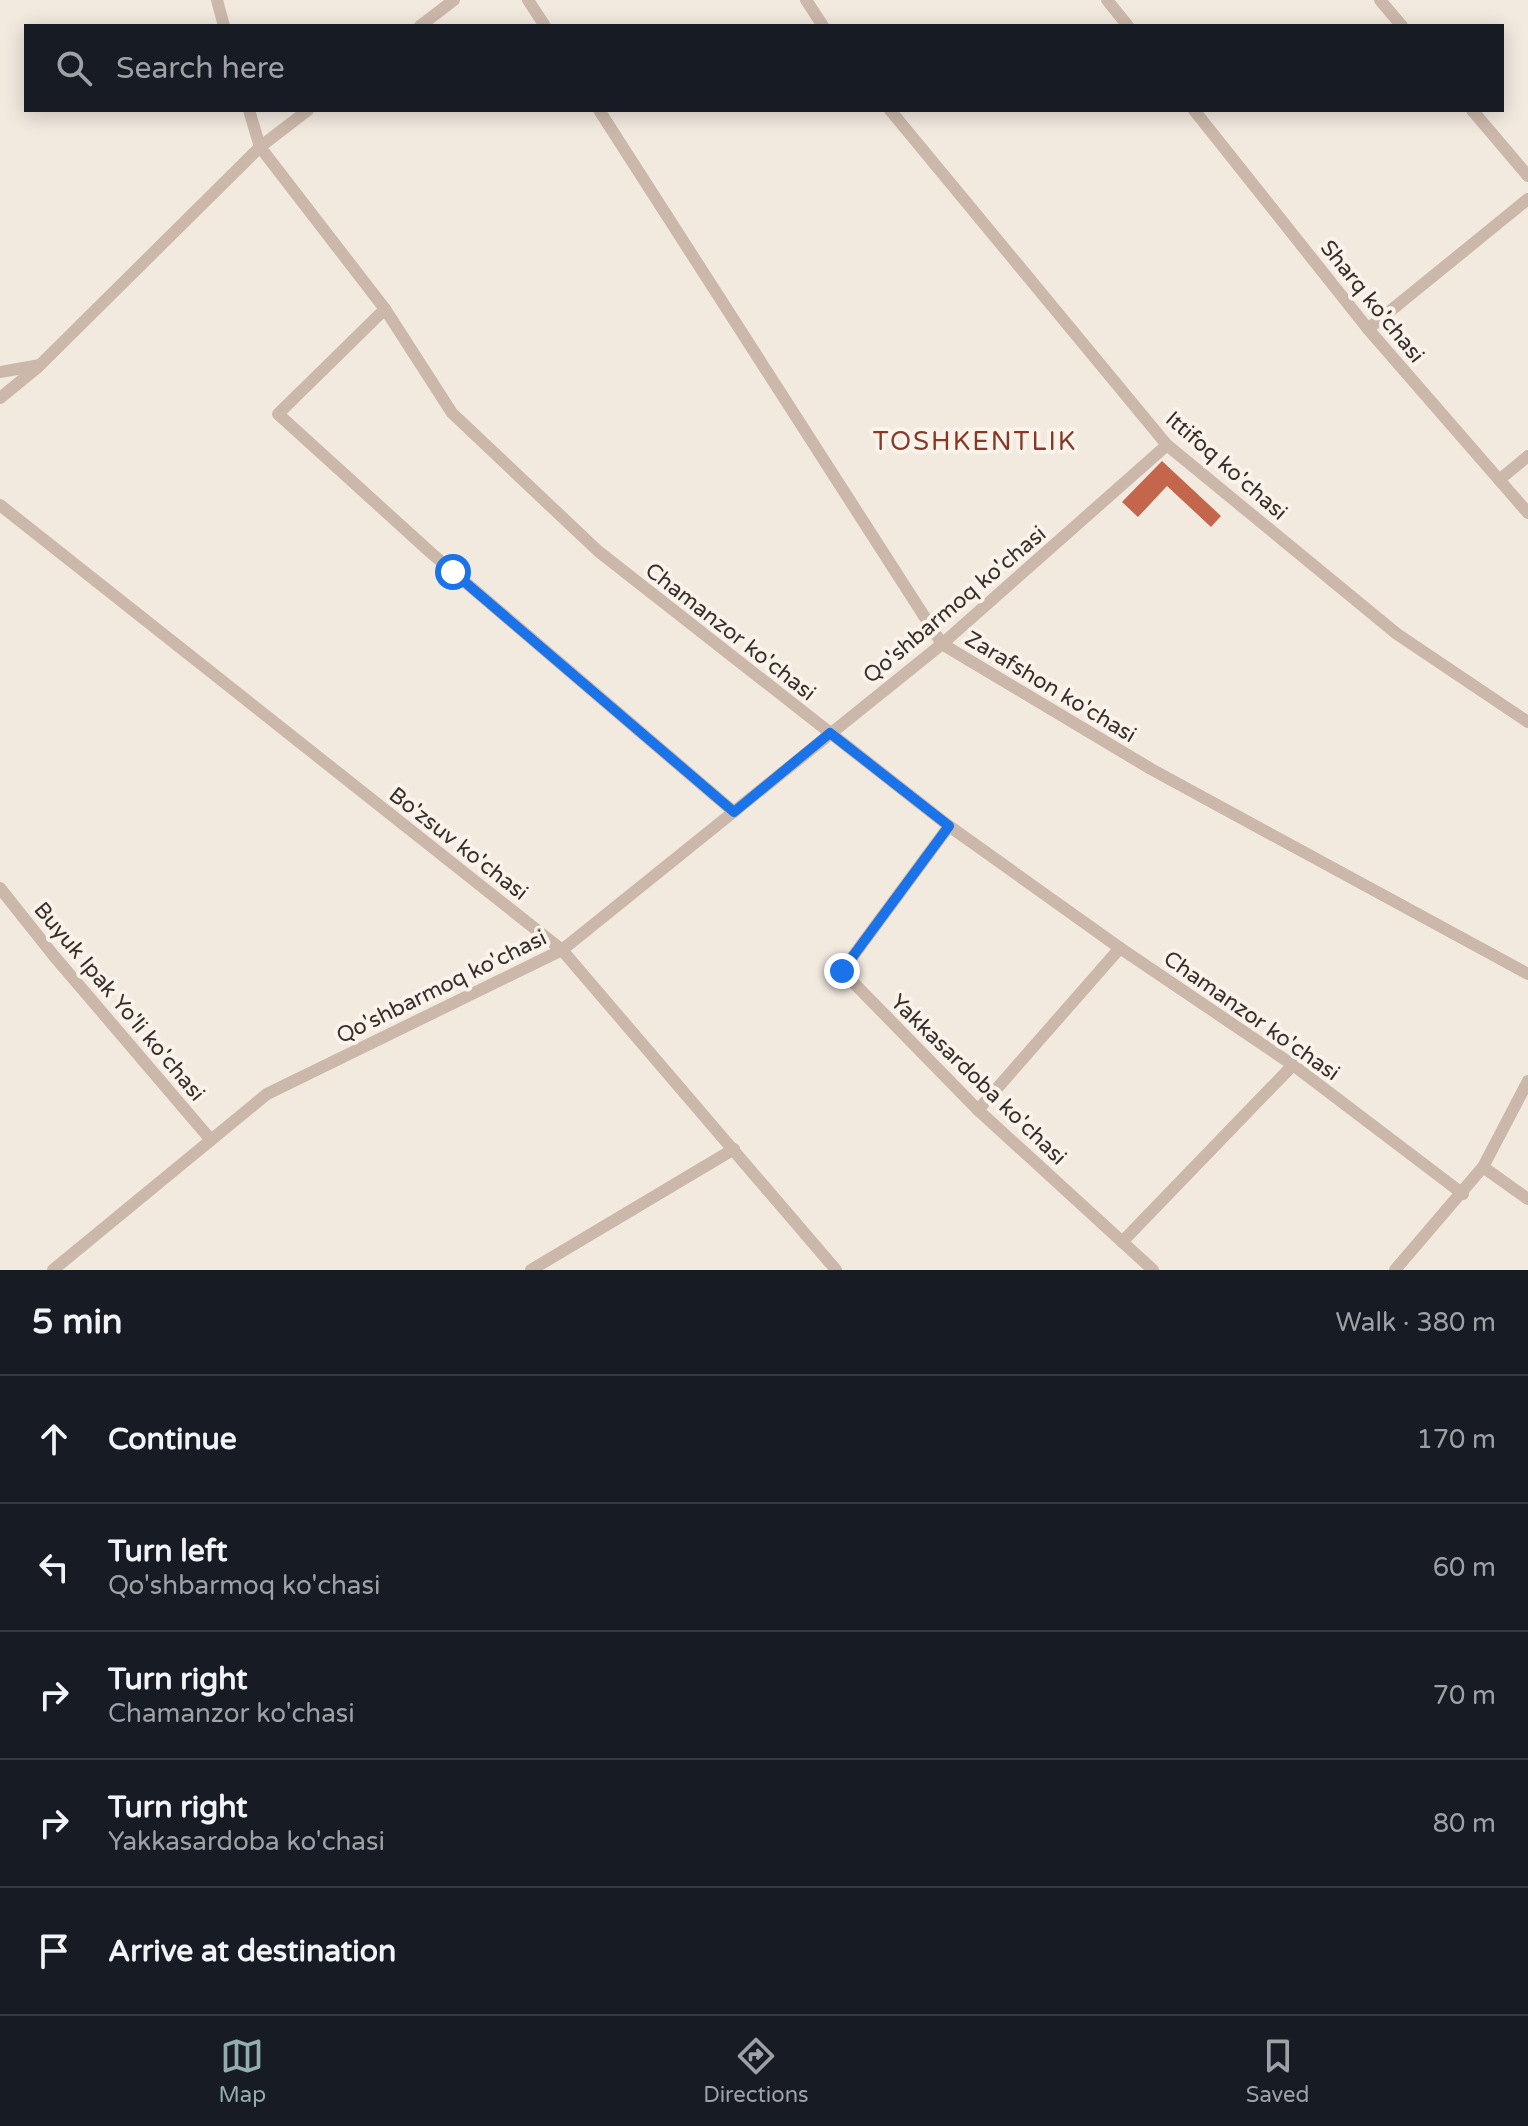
<!DOCTYPE html>
<meta charset="utf-8">
<style>
body{margin:0;font-family:"Varela Round",sans-serif;background:#20242c;color:#f1f3f6}
.stop{position:absolute;width:24px;height:24px;margin:-18px;border:6px solid #1a73e8;border-radius:50%;background:#fff}
.stop.end{background:#1a73e8;border-color:#fff;box-shadow:0 2px 8px #0008}
.list{margin:0;padding:0;list-style:none}
h2{display:flex;justify-content:space-between;align-items:center;height:104px;margin:0;padding:0 32px;font-size:34px}
h2 small{font-size:26px;font-weight:400;color:#9ea1a6}
.list li{display:grid;grid-template-columns:52px 1fr auto;gap:24px;align-items:center;box-sizing:border-box;height:128px;padding:0 32px;border-top:2px solid #363941}
.list b{display:block;font-size:30px;white-space:nowrap}
.list p{margin:0;font-size:26px;white-space:nowrap;color:#9ea1a6}
.list em{font-size:26px;font-style:normal;color:#9ea1a6}
.icon{flex:none;width:44px;height:44px;fill:none;stroke:currentColor;stroke-width:2;stroke-linecap:round;stroke-linejoin:round}
.map{position:relative;flex:none;width:1528px;height:1270px;overflow:hidden}
.search{position:absolute;background:#171b24;box-shadow:0 4px 20px #0003;left:24px;right:24px;top:24px;height:88px;display:flex;align-items:center;gap:20px;box-sizing:border-box;padding:0 28px;border-radius:0px;color:#9ea1a6;font-size:30px}
.sheet{height:744px;background:#171b24}
nav{display:flex;justify-content:space-around;align-items:center;box-sizing:border-box;height:112px;border-top:2px solid #363941;background:#171b24;font-size:22px;color:#9ea1a6}
nav a{display:grid;justify-items:center;gap:4px}
nav .on{color:#93adaf}
.map>svg:first-child{display:block}
</style>
<div class="map">
<svg width="1528" height="1270" viewBox="0 0 1528 1270">
<rect width="100%" height="100%" fill="#f2e9df"/>
<polygon fill="#c3664c" points="1162,461 1221,516 1211,527 1167,486 1138,517 1122,502"/>
<g fill="none" stroke-linecap="round" stroke-linejoin="round">
<g stroke="#cbb8aa" stroke-width="12">
<polyline points="217,0 224,26"/>
<polyline points="528,0 545,26"/>
<polyline points="806,0 823,26"/>
<polyline points="1107,0 1128,26"/>
<polyline points="1380,0 1402,26"/>
<polyline points="420,26 454,0"/>
<polyline points="249,110 260,147 385,309 452,413 598,551 949,826 1120,948 1293,1065 1463,1194"/>
<polyline points="599,110 942,644 1151,769 1528,974"/>
<polyline points="890,110 1167,445 1397,634 1528,722"/>
<polyline points="1194,110 1368,329 1528,513"/>
<polyline points="1472,110 1528,176"/>
<polyline points="385,309 278,414 430,552 734,812"/>
<polyline points="1368,329 1528,199"/>
<polyline points="0,372 40,365 260,147 308,110"/>
<polyline points="0,398 38,367"/>
<polyline points="1499,480 1528,456"/>
<polyline points="0,505 562,950 836,1270"/>
<polyline points="949,826 842,971 978,1110 1153,1270"/>
<polyline points="0,888 54,956 211,1140"/>
<polyline points="978,1110 1120,948"/>
<polyline points="1483,1167 1528,1199"/>
<polyline points="1122,1242 1293,1065"/>
<polyline points="53,1270 267,1094 562,950 942,644 1167,445"/>
<polyline points="531,1270 734,1149"/>
<polyline points="1395,1270 1483,1167 1528,1081"/>
</g>
</g>
<g fill="none" stroke-linecap="round" stroke-linejoin="round">
<polyline stroke="#1a73e8" stroke-width="10" points="453,572 734,812 830,733 949,826 842,971"/>
</g>
<g text-anchor="middle" stroke-width="8" stroke-linejoin="round" paint-order="stroke">
<g font-size="22" fill="#382e2a" stroke="#faf3eb">
<text transform="translate(1373 301) rotate(51)" y="8">Sharq ko'chasi</text>
<text transform="translate(1227 465) rotate(41)" y="8">Ittifoq ko'chasi</text>
<text transform="translate(954 604) rotate(-40)" y="8">Qo'shbarmoq ko'chasi</text>
<text transform="translate(731 631) rotate(38)" y="8">Chamanzor ko'chasi</text>
<text transform="translate(1051 686) rotate(31)" y="8">Zarafshon ko'chasi</text>
<text transform="translate(459 843) rotate(38)" y="8">Bo'zsuv ko'chasi</text>
<text transform="translate(441 986) rotate(-26)" y="8">Qo'shbarmoq ko'chasi</text>
<text transform="translate(120 1001) rotate(50)" y="8">Buyuk Ipak Yo'li ko'chasi</text>
<text transform="translate(1252 1015) rotate(35)" y="8">Chamanzor ko'chasi</text>
<text transform="translate(979 1079) rotate(44)" y="8">Yakkasardoba ko'chasi</text>
</g>
<g font-size="26" letter-spacing="2" fill="#863924" stroke="#faf3eb">
<text x="975" y="450">TOSHKENTLIK</text>
</g>
</g>
</svg>
<div class="stop" style="left:453px;top:572px"></div>
<div class="stop end" style="left:842px;top:971px"></div>
<div class="search"><svg class="icon" aria-label="search" viewBox="0 0 24 24"><circle cx="10" cy="10" r="6"/><path d="M15 15l6 6"/></svg>Search here</div>
</div>
<section class="sheet">
<h2>5 min<small>Walk · 380 m</small></h2>
<ul class="list">
<li><svg class="icon" aria-label="ahead" viewBox="0 0 24 24"><path d="M12 20V5M6 11l6-6 6 6"/></svg><div><b>Continue</b></div><em>170 m</em></li>
<li><svg class="icon" aria-label="left" viewBox="0 0 24 24"><path d="M17 20v-9H6M10 6l-5 5 5 5"/></svg><div><b>Turn left</b><p>Qo'shbarmoq ko'chasi</p></div><em>60 m</em></li>
<li><svg class="icon" aria-label="right" viewBox="0 0 24 24"><path d="M7 20v-9h11M14 6l5 5-5 5"/></svg><div><b>Turn right</b><p>Chamanzor ko'chasi</p></div><em>70 m</em></li>
<li><svg class="icon" aria-label="right" viewBox="0 0 24 24"><path d="M7 20v-9h11M14 6l5 5-5 5"/></svg><div><b>Turn right</b><p>Yakkasardoba ko'chasi</p></div><em>80 m</em></li>
<li><svg class="icon" aria-label="arrive" viewBox="0 0 24 24"><path d="M6 21V4h12l-3 4 3 4H6"/></svg><div><b>Arrive at destination</b></div></li>
</ul>
</section>
<nav>
<a class="on"><svg class="icon" aria-label="map" viewBox="0 0 24 24"><path d="M3 6l6-2 6 2 6-2v14l-6 2-6-2-6 2zM9 4v14M15 6v14"/></svg>Map</a>
<a><svg class="icon" aria-label="directions" viewBox="0 0 24 24"><path d="M12 3l9 9-9 9-9-9zM9 14v-3h6M13 9l2 2-2 2"/></svg>Directions</a>
<a><svg class="icon" aria-label="saved" viewBox="0 0 24 24"><path d="M7 4h10v16l-5-4-5 4z"/></svg>Saved</a>
</nav>
